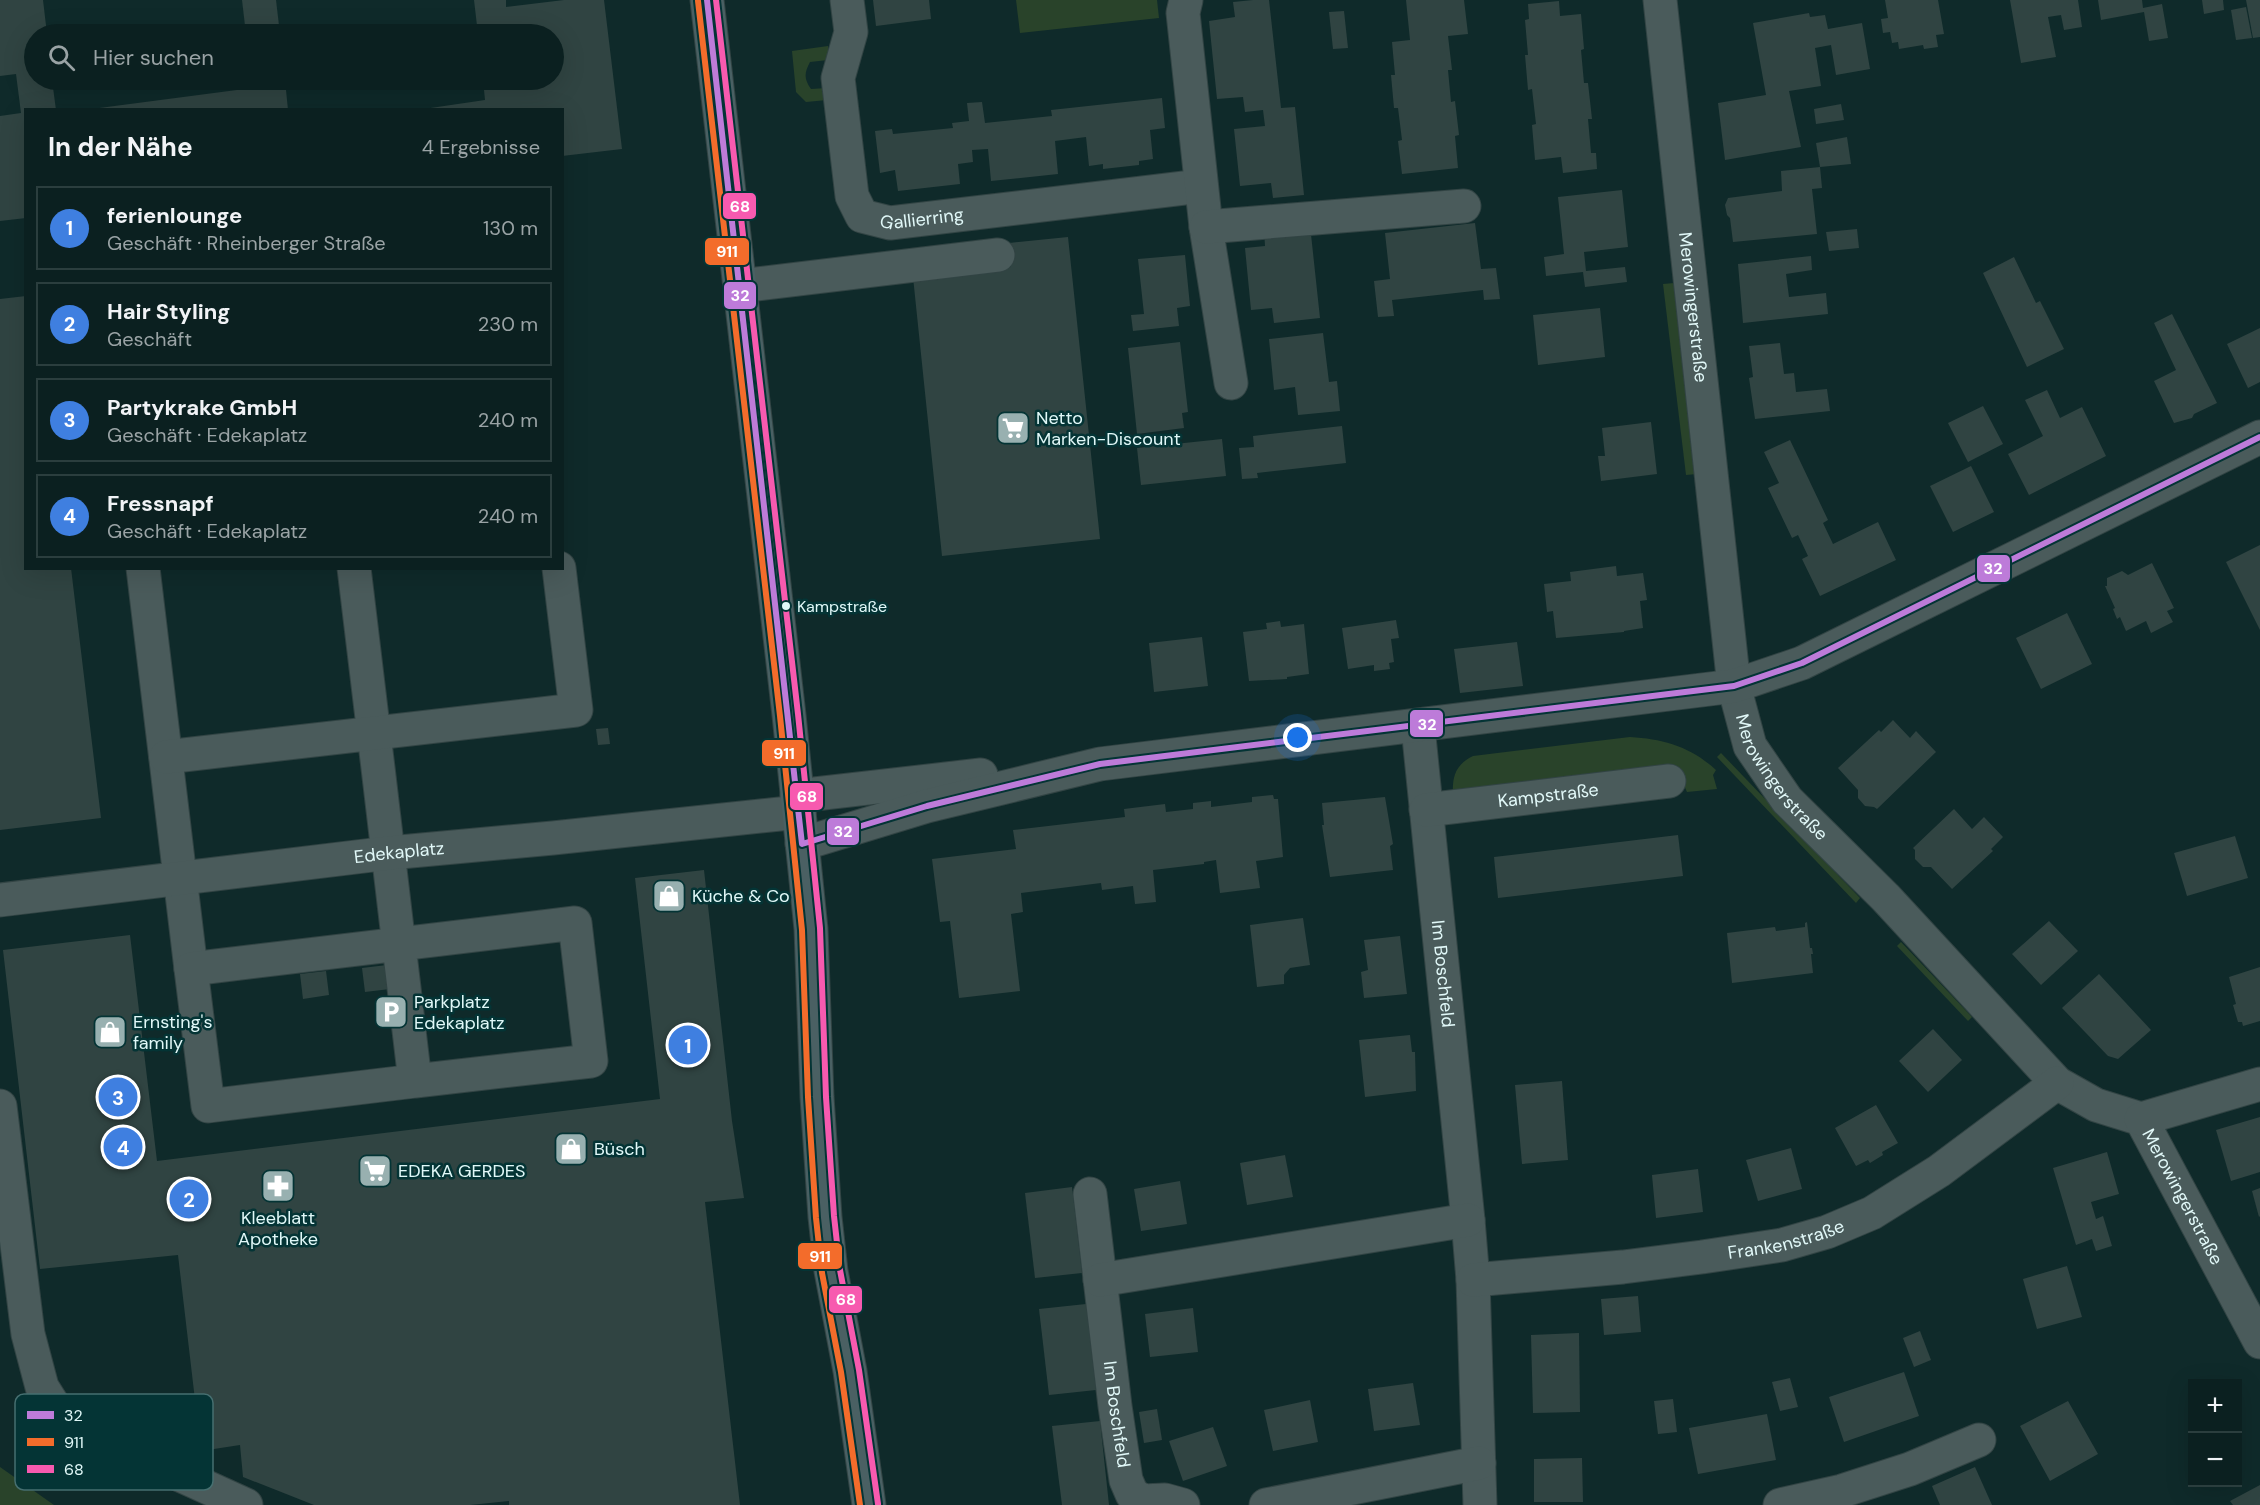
<!DOCTYPE html>
<html lang="de">
<meta charset="utf-8">
<style>
body{margin:0;font-family:"DM Sans",sans-serif;background:#142829;color:#f1f3f6}
.controls{position:absolute;right:18px;bottom:18px;display:grid;overflow:hidden;border-radius:0px;box-shadow:0 6px 24px #0002}
.controls button{width:54px;height:54px;display:grid;place-items:center;padding:0;border:0;border-bottom:2px solid #2b3e3e;background:#0b2020;color:#f1f3f6;font:30px sans-serif}
.you{position:absolute;left:1298px;top:738px;width:21px;height:21px;margin:-15px;border:4px solid #fff;border-radius:50%;background:#1a73e8;box-shadow:0 0 0 9px #1a73e833}
.badge{display:grid;place-items:center;width:39px;height:39px;border-radius:50%;background:#98b0b0;color:#fff;font-size:20px;font-weight:700}
.pin{position:absolute;translate:-50% -50%;border:3px solid #fff;box-shadow:0 2px 6px #0006}
.list{margin:0;padding:0;list-style:none}
h2{display:flex;justify-content:space-between;align-items:center;height:78px;margin:0;padding:0 24px;font-size:26px}
h2 small{font-size:20px;font-weight:400;color:#9aa3a5}
.list li{display:grid;grid-template-columns:39px 1fr auto;gap:18px;align-items:center;box-sizing:border-box;height:84px;margin:0 12px 12px;padding:0 12px;border:2px solid #2b3e3e;border-radius:0px}
.list b{display:block;font-size:22px;white-space:nowrap}
.list p{margin:0;font-size:20px;white-space:nowrap;color:#9aa3a5}
.list em{font-size:20px;font-style:normal;color:#9aa3a5}
.icon{flex:none;width:33px;height:33px;fill:none;stroke:currentColor;stroke-width:2;stroke-linecap:round;stroke-linejoin:round}
.map{position:relative;flex:none;width:2260px;height:1505px;overflow:hidden}
.search{position:absolute;background:#0b2020;box-shadow:0 6px 24px #0002;left:24px;top:24px;width:540px;height:66px;display:flex;align-items:center;gap:15px;box-sizing:border-box;padding:0 21px;border-radius:33px;color:#9aa3a5;font-size:22px}
.panel{position:absolute;background:#0b2020;box-shadow:0 6px 24px #0002;left:24px;top:108px;width:540px;height:462px;border-radius:0px}
.map>svg:first-child{display:block}
</style>
<div class="map">
<svg width="2260" height="1505" viewBox="0 0 2260 1505">
<rect width="100%" height="100%" fill="#0f2a2a"/>
<g fill="#29432a">
<polygon points="1016,0 1157,0 1159,18 1020,33"/>
<path d="M 828,46 L 828,60 L 810,62 C 804,73 804,79 811,89 L 827,88 L 827,100 L 806,102 L 796,92 L 792,51 Z"/>
<polygon points="1674,283 1697,474 1686,475 1663,284"/>
<path d="M 1630,737 C 1664,739 1691,747 1716,770 L 1713,775 L 1717,789 L 1687,792 L 1676,768 L 1453,796 C 1452,777 1455,765 1473,756 Z"/>
<polygon points="1721,753 1860,898 1856,903 1717,757"/>
<polygon points="1901,942 1972,1017 1968,1021 1897,946"/>
<polygon points="0,1467 54,1505 0,1505"/>
</g>
<g fill="#304442">
<polygon points="0,0 43,0 47,34 34,34 34,80 52,80 56,110 26,110 26,218 0,221 0,116 21,113 16,74 0,76"/>
<polygon points="242,0 276,0 280,34 246,34"/>
<polygon points="474,0 506,0 506,7 564,0 604,0 622,149 562,156 562,110 417,110 485,100 483,80 554,80 554,34 478,34"/>
<polygon points="873,0 929,0 931,19 876,26"/>
<polygon points="1253,0 1269,0 1281,108 1295,107 1304,195 1273,198 1271,183 1240,186 1234,129 1265,126 1263,110 1245,112 1243,97 1217,99 1209,21 1235,17 1233,2"/>
<polygon points="1406,0 1464,0 1468,34 1448,36 1452,70 1448,70 1451,102 1455,101 1459,135 1455,136 1458,168 1402,174 1398,141 1402,140 1398,108 1394,108 1391,75 1395,75 1392,42 1410,40"/>
<polygon points="1885,0 1938,0 1944,34 1936,35 1938,47 1924,49 1923,45 1899,49 1898,42 1892,43 1890,32 1883,33 1881,19 1888,18"/>
<polygon points="2010,0 2078,0 2082,27 2064,30 2061,15 2048,17 2056,57 2021,63"/>
<polygon points="2098,0 2142,0 2143,8 2162,4 2168,38 2149,41 2144,12 2101,20"/>
<polygon points="2202,0 2223,0 2224,10 2204,14"/>
<polygon points="2246,0 2260,0 2260,37 2253,38"/>
<polygon points="1559,1 1560,16 1581,14 1584,49 1581,50 1584,83 1588,83 1592,119 1588,119 1591,153 1596,153 1597,169 1563,173 1561,157 1535,160 1532,125 1536,124 1532,89 1528,90 1525,55 1528,55 1525,20 1529,19 1528,4"/>
<polygon points="2246,7 2252,38 2236,40 2231,10"/>
<polygon points="1344,11 1348,48 1333,49 1329,12"/>
<polygon points="1809,13 1810,17 1825,15 1828,29 1862,23 1870,69 1836,75 1831,45 1815,48 1821,86 1789,91 1801,147 1725,160 1718,103 1766,95 1753,23"/>
<polygon points="251,80 285,80 288,110 84,110 252,88"/>
<polygon points="1162,98 1165,128 1150,130 1153,159 1139,161 1139,165 1103,169 1103,164 1089,166 1086,137 1055,141 1058,174 991,181 988,149 972,150 973,162 958,164 960,184 898,191 895,170 880,173 875,131 892,129 893,134 953,128 952,123 969,121 967,103 982,102 985,123 1052,116 1051,110"/>
<polygon points="1841,104 1844,120 1816,124 1814,109"/>
<polygon points="1847,137 1851,164 1820,167 1816,143"/>
<polygon points="1820,167 1822,188 1812,189 1817,234 1733,242 1730,218 1727,215 1725,205 1728,198 1782,191 1781,171"/>
<polygon points="1622,190 1628,247 1584,252 1586,271 1625,267 1627,282 1585,287 1583,272 1546,276 1544,257 1564,254 1558,197"/>
<polygon points="1475,223 1481,269 1496,268 1500,299 1484,300 1483,290 1392,300 1394,316 1378,317 1374,281 1390,279 1385,233"/>
<polygon points="1310,225 1320,318 1274,323 1272,308 1251,310 1245,248 1265,246 1264,230"/>
<polygon points="1857,229 1859,248 1829,251 1826,232"/>
<polygon points="1068,237 1100,539 942,556 913,277 1011,267 1009,243"/>
<polygon points="1185,255 1190,306 1177,308 1179,326 1133,331 1131,315 1144,314 1138,259"/>
<polygon points="1811,256 1812,270 1786,274 1789,297 1826,293 1828,314 1743,323 1738,264"/>
<polygon points="2014,257 2036,303 2040,301 2064,349 2027,367 1983,273"/>
<polygon points="26,296 26,568 71,568 101,818 0,830 0,299"/>
<polygon points="1600,308 1605,357 1538,365 1533,315"/>
<polygon points="2172,314 2217,403 2194,414 2192,418 2174,423 2154,381 2176,370 2154,323"/>
<polygon points="2260,328 2260,382 2248,388 2227,344"/>
<polygon points="1323,333 1329,382 1337,381 1340,411 1298,415 1295,387 1274,390 1269,339"/>
<polygon points="1180,342 1188,412 1182,413 1184,428 1137,434 1128,348"/>
<polygon points="1780,343 1784,374 1794,373 1796,392 1827,389 1830,411 1755,419 1749,378 1753,377 1749,346"/>
<polygon points="2047,390 2060,418 2082,407 2106,456 2029,495 2008,454 2043,436 2025,400"/>
<polygon points="1983,406 2003,444 1968,462 1948,423"/>
<polygon points="1651,422 1657,474 1601,481 1598,456 1605,456 1602,428"/>
<polygon points="1342,426 1346,463 1257,473 1258,478 1242,479 1239,448 1254,447 1253,436"/>
<polygon points="1222,439 1226,476 1141,485 1137,448"/>
<polygon points="1790,440 1828,520 1823,523 1833,544 1878,522 1896,560 1820,596 1802,559 1808,556 1798,535 1792,538 1768,488 1779,483 1764,452"/>
<polygon points="1971,466 1994,512 1953,532 1930,486"/>
<polygon points="2260,545 2260,630 2226,562"/>
<polygon points="2152,563 2174,608 2167,611 2173,622 2151,633 2146,621 2126,631 2120,617 2117,619 2113,609 2115,608 2105,586 2107,586 2107,578 2122,571 2128,575"/>
<polygon points="1616,566 1617,576 1643,573 1647,600 1640,601 1643,628 1624,631 1624,632 1556,638 1553,611 1547,612 1544,584 1571,581 1570,572"/>
<polygon points="2067,613 2092,664 2041,689 2016,638"/>
<polygon points="1396,620 1399,638 1391,639 1394,662 1389,663 1390,669 1374,671 1374,665 1348,669 1342,628"/>
<polygon points="1280,621 1281,627 1304,624 1309,674 1287,677 1287,679 1249,681 1243,632 1267,629 1266,623"/>
<polygon points="1202,637 1208,686 1154,692 1149,643"/>
<polygon points="1517,642 1523,686 1460,693 1454,649"/>
<polygon points="1893,720 1910,738 1916,731 1936,752 1877,809 1874,807 1865,806 1858,798 1858,790 1838,768 1879,730 1881,732"/>
<polygon points="608,728 610,744 598,745 596,729"/>
<polygon points="1273,795 1274,799 1278,799 1283,857 1256,861 1260,888 1220,893 1216,860 1204,862 1204,864 1153,870 1156,902 1135,904 1133,886 1102,890 1101,883 1021,893 1023,912 1011,914 1020,991 959,998 950,921 940,922 932,859 1016,849 1013,830 1125,817 1124,809 1165,804 1166,812 1193,809 1193,803 1211,801 1211,807 1252,802 1252,797"/>
<polygon points="1385,797 1393,844 1390,846 1393,870 1330,877 1322,825 1324,825 1322,803"/>
<polygon points="1954,809 1972,829 1984,817 2003,837 1991,849 1993,851 1952,889 1931,867 1923,867 1915,859 1915,850 1913,848"/>
<polygon points="1678,835 1683,876 1498,898 1494,857"/>
<polygon points="2235,836 2248,878 2187,896 2174,853"/>
<polygon points="704,870 732,1121 744,1198 705,1202 740,1505 509,1505 509,1501 470,1505 314,1505 243,1477 240,1445 201,1451 178,1255 40,1269 3,950 130,935 157,1161 660,1099 635,878"/>
<polygon points="1303,918 1310,965 1290,968 1284,975 1284,984 1257,987 1250,925"/>
<polygon points="2049,921 2078,951 2041,985 2012,954"/>
<polygon points="1807,922 1810,948 1812,948 1813,954 1811,954 1813,973 1732,983 1727,933 1775,927 1776,931 1805,927 1805,923"/>
<polygon points="1400,936 1407,994 1364,998 1361,972 1368,970 1364,940"/>
<polygon points="387,965 390,989 365,992 362,968"/>
<polygon points="2260,967 2260,1021 2243,1026 2242,1022 2238,1022 2233,1005 2236,1004 2229,977"/>
<polygon points="326,971 329,995 303,999 300,974"/>
<polygon points="2099,974 2151,1030 2118,1059 2108,1056 2062,1008"/>
<polygon points="1933,1029 1962,1060 1928,1092 1899,1061"/>
<polygon points="1410,1035 1412,1052 1415,1052 1416,1091 1365,1097 1359,1040"/>
<polygon points="1562,1081 1568,1160 1522,1164 1515,1085"/>
<polygon points="1876,1105 1898,1143 1882,1152 1883,1155 1870,1163 1868,1160 1856,1166 1835,1128"/>
<polygon points="2260,1117 2260,1172 2231,1181 2216,1130"/>
<polygon points="1791,1148 1802,1189 1758,1201 1746,1160"/>
<polygon points="2107,1152 2119,1194 2091,1202 2096,1219 2103,1216 2112,1246 2096,1251 2092,1239 2076,1245 2053,1168"/>
<polygon points="1285,1155 1293,1197 1247,1205 1240,1163"/>
<polygon points="1698,1169 1703,1212 1656,1218 1652,1175"/>
<polygon points="1180,1181 1187,1224 1141,1231 1134,1189"/>
<polygon points="1072,1187 1082,1273 1035,1278 1025,1193"/>
<polygon points="2260,1188 2260,1216 2259,1217 2252,1191"/>
<polygon points="2067,1266 2082,1317 2037,1329 2023,1279"/>
<polygon points="1638,1296 1641,1332 1604,1335 1601,1299"/>
<polygon points="1086,1304 1096,1390 1049,1395 1039,1309"/>
<polygon points="1193,1308 1198,1352 1150,1357 1145,1314"/>
<polygon points="1920,1331 1931,1360 1914,1367 1903,1338"/>
<polygon points="1579,1333 1580,1412 1533,1413 1531,1335"/>
<polygon points="1904,1372 1919,1416 1844,1442 1829,1397"/>
<polygon points="1790,1378 1798,1407 1780,1411 1772,1382"/>
<polygon points="1413,1383 1420,1425 1374,1431 1368,1389"/>
<polygon points="1673,1399 1677,1432 1658,1434 1654,1401"/>
<polygon points="1310,1400 1318,1442 1273,1451 1264,1410"/>
<polygon points="2068,1401 2098,1454 2050,1481 2020,1426"/>
<polygon points="1157,1409 1162,1440 1144,1443 1139,1412"/>
<polygon points="1767,1414 1776,1460 1698,1474 1689,1428"/>
<polygon points="1100,1421 1109,1505 1062,1505 1052,1426"/>
<polygon points="1213,1427 1227,1466 1183,1481 1169,1441"/>
<polygon points="1582,1458 1583,1502 1534,1502 1534,1459"/>
<polygon points="1975,1467 1992,1505 1940,1505 1932,1486"/>
<polygon points="2260,1485 2260,1505 2233,1505 2230,1501"/>
</g>
<g fill="none" stroke-linecap="round" stroke-linejoin="round">
<g stroke="#324444" stroke-width="35">
<g id="minor">
<path id="s1" d="M 847,0 L 851,32 L 838,78 L 852,196 L 862,216 L 890,223 L 1201,186"/>
<polyline points="1186,0 1183,13 1206,227 1231,383"/>
<path id="s2" d="M 1660,0 L 1734,686 L 1750,746 L 1787,800 L 1886,898 L 2057,1083 L 2096,1105 L 2141,1119 L 2260,1342"/>
<polyline points="1206,227 1464,206"/>
<polyline points="740,286 998,255"/>
<polyline points="143,568 191,969"/>
<path d="M 354,568 C 374,739 396,910 415,1081 L 591,1061 L 575,923 L 191,969 L 208,1106 L 415,1081"/>
<path id="s3" d="M 1418,727 L 1468,1220 L 1473,1280 L 1480,1505"/>
<polyline points="166,757 576,710 559,568"/>
<polyline points="797,796 981,775"/>
<path id="s4" d="M 1426,810 L 1669,781"/>
<polyline points="802,844 927,806 1100,764 1734,686 1802,663 2260,437"/>
<path id="s5" d="M 0,900 L 389,853 L 553,838 L 799,812"/>
<polyline points="0,1106 28,1334 42,1387 59,1414 91,1438 169,1470 246,1505"/>
<polyline points="2141,1119 2260,1084"/>
<path id="s6" d="M 1090,1194 L 1115,1406 L 1126,1480 L 1132,1494 L 1143,1501 L 1165,1500 L 1183,1505"/>
<polyline points="1100,1280 1468,1220"/>
<path id="s7" d="M 1473,1280 L 1623,1267 L 1702,1257 L 1782,1245 L 1827,1232 L 1872,1213 L 1939,1171 L 2057,1083"/>
<polyline points="1266,1505 1479,1463"/>
<polyline points="1780,1505 1842,1491 1910,1469 1979,1440"/>
</g>
</g>
<g stroke="#324444" stroke-width="35">
<polyline id="major" points="707,0 789,715 811,929 817,1097 825,1217 831,1271 850,1371 869,1505"/>
</g>
<use href="#minor" stroke="#4a5b5b" stroke-width="33"/>
<use href="#major" stroke="#4a6063" stroke-width="33"/>
<g stroke="#043435" stroke-width="10">
<polyline id="bus-1" points="707,0 802,844 927,806 1100,764 1734,686 1802,663 2260,437"/>
</g>
<g stroke="#043435" stroke-width="10">
<polyline id="bus-2" points="698,1 780,716 802,930 808,1097 816,1218 822,1273 841,1372 860,1505"/>
</g>
<g stroke="#043435" stroke-width="10">
<polyline id="bus-3" points="716,0 798,714 820,928 826,1097 834,1216 840,1270 859,1370 878,1504"/>
</g>
<use href="#bus-1" stroke="#bd7bd9" stroke-width="6"/>
<use href="#bus-2" stroke="#f36c2b" stroke-width="6"/>
<use href="#bus-3" stroke="#f75aaf" stroke-width="6"/>
</g>
<defs>
<g id="supermarket-square" transform="scale(1.725)"><rect x="-9" y="-9" width="18" height="18" rx="4" fill="#98b0b0" stroke="#043435"/><path d="M-6-5.5h2.5l.6 2H6L4.5 2H-2.5L-4.4-4H-6ZM-1.5 3.2a1.3 1.3 0 1 0 .1 0ZM3 3.2a1.3 1.3 0 1 0 .1 0Z" fill="#fff"/></g>
<g id="shop-square" transform="scale(1.725)"><rect x="-9" y="-9" width="18" height="18" rx="4" fill="#98b0b0" stroke="#043435"/><path d="M-5-2.5h2.3a2.7 3.5 0 0 1 5.4 0H5L5.5 6h-11ZM-1.5-2.5h3a1.5 2.3 0 0 0-3 0Z" fill="#fff"/></g>
<g id="parking-square" transform="scale(1.725)"><rect x="-9" y="-9" width="18" height="18" rx="4" fill="#98b0b0" stroke="#043435"/><path d="M-3.5-5.5H1a3.5 3.5 0 0 1 0 7H-1V5.5H-3.5ZM-1-3.4V-.6H.8a1.4 1.4 0 0 0 0-2.8Z" fill="#fff"/></g>
<g id="pharmacy-square" transform="scale(1.725)"><rect x="-9" y="-9" width="18" height="18" rx="4" fill="#98b0b0" stroke="#043435"/><path d="M-2-6h4v4h4v4h-4v4h-4v-4h-4v-4h4Z" fill="#fff"/></g>
</defs>
<g fill-rule="evenodd">
<use href="#supermarket-square" x="1013" y="428"/>
<use href="#shop-square" x="669" y="896"/>
<use href="#parking-square" x="391" y="1012"/>
<use href="#shop-square" x="110" y="1032"/>
<use href="#shop-square" x="571" y="1149"/>
<use href="#supermarket-square" x="375" y="1171"/>
<use href="#pharmacy-square" x="278" y="1186"/>
</g>
<circle fill="#e1f8f8" stroke="#043435" stroke-width="2" cx="786" cy="606" r="5"/>
<g text-anchor="middle" stroke-width="5" stroke-linejoin="round" paint-order="stroke">
<g font-size="16" fill="#e1f8f8" stroke="#043435" text-anchor="start">
<text x="797" y="612">Kampstraße</text>
</g>
<g font-size="18" fill="#e1f8f8" stroke="#043435">
<text dy="6" stroke="none"><textPath href="#s1" startOffset="282">Gallierring</textPath></text>
<text dy="6" stroke="none"><textPath href="#s2" startOffset="309">Merowingerstraße</textPath></text>
<text dy="6" stroke="none"><textPath href="#s2" startOffset="795">Merowingerstraße</textPath></text>
<text dy="6" stroke="none"><textPath href="#s4" startOffset="123">Kampstraße</textPath></text>
<text dy="6" stroke="none"><textPath href="#s5" startOffset="402">Edekaplatz</textPath></text>
<text dy="6" stroke="none"><textPath href="#s3" startOffset="248">Im Boschfeld</textPath></text>
<text dy="6" stroke="none"><textPath href="#s2" startOffset="1389">Merowingerstraße</textPath></text>
<text dy="6" stroke="none"><textPath href="#s7" startOffset="316">Frankenstraße</textPath></text>
<text dy="6" stroke="none"><textPath href="#s6" startOffset="222">Im Boschfeld</textPath></text>
</g>
<g font-size="18" fill="#e1f8f8" stroke="#043435" text-anchor="start">
<text x="1036" y="424">Netto<tspan x="1036" dy="21">Marken-Discount</tspan></text>
<text x="692" y="902">Küche &amp; Co</text>
<text x="414" y="1008">Parkplatz<tspan x="414" dy="21">Edekaplatz</tspan></text>
<text x="133" y="1028">Ernsting's<tspan x="133" dy="21">family</tspan></text>
<text x="594" y="1155">Büsch</text>
<text x="398" y="1177">EDEKA GERDES</text>
<text x="278" y="1224" text-anchor="middle">Kleeblatt<tspan x="278" dy="21">Apotheke</tspan></text>
</g>
</g>
<rect x="15" y="1394" width="198" height="96" rx="9" fill="#043435" stroke="#466f70" stroke-width="1.5"/>
<rect x="27" y="1411" width="27" height="8" fill="#bd7bd9"/>
<rect x="27" y="1438" width="27" height="8" fill="#f36c2b"/>
<rect x="27" y="1465" width="27" height="8" fill="#f75aaf"/>
<g font-size="16" fill="#e1f8f8">
<text x="64" y="1421">32</text>
<text x="64" y="1448">911</text>
<text x="64" y="1475">68</text>
</g>
<g stroke="#043435" stroke-width="2">
<rect x="722" y="192" width="35" height="28" rx="6" fill="#f75aaf"/>
<rect x="704" y="237" width="46" height="29" rx="6" fill="#f36c2b"/>
<rect x="723" y="281" width="34" height="29" rx="6" fill="#bd7bd9"/>
<rect x="1976" y="554" width="35" height="29" rx="6" fill="#bd7bd9"/>
<rect x="1409" y="709" width="35" height="29" rx="6" fill="#bd7bd9"/>
<rect x="761" y="739" width="46" height="28" rx="6" fill="#f36c2b"/>
<rect x="789" y="782" width="35" height="29" rx="6" fill="#f75aaf"/>
<rect x="826" y="817" width="34" height="29" rx="6" fill="#bd7bd9"/>
<rect x="797" y="1242" width="46" height="28" rx="6" fill="#f36c2b"/>
<rect x="828" y="1285" width="35" height="29" rx="6" fill="#f75aaf"/>
</g>
<g font-size="16" text-anchor="middle" font-weight="bold" fill="#fff">
<text x="740" y="212">68</text>
<text x="727" y="257">911</text>
<text x="740" y="301">32</text>
<text x="1993" y="574">32</text>
<text x="1427" y="730">32</text>
<text x="784" y="759">911</text>
<text x="807" y="802">68</text>
<text x="843" y="837">32</text>
<text x="820" y="1262">911</text>
<text x="846" y="1305">68</text>
</g>
</svg>
<div class="controls">
<button>+</button>
<button>−</button>
</div>
<div class="you"></div>
<div class="pin badge" style="left:688px;top:1045px;background:#3f7fe0">1</div>
<div class="pin badge" style="left:189px;top:1199px;background:#3f7fe0">2</div>
<div class="pin badge" style="left:118px;top:1097px;background:#3f7fe0">3</div>
<div class="pin badge" style="left:123px;top:1147px;background:#3f7fe0">4</div>
<div class="search"><svg class="icon" aria-label="search" viewBox="0 0 24 24"><circle cx="10" cy="10" r="6"/><path d="M15 15l6 6"/></svg>Hier suchen</div>
<section class="panel">
<h2>In der Nähe<small>4 Ergebnisse</small></h2>
<ul class="list">
<li><span class="badge" style="background:#3f7fe0">1</span><div><b>ferienlounge</b><p>Geschäft · Rheinberger Straße</p></div><em>130 m</em></li>
<li><span class="badge" style="background:#3f7fe0">2</span><div><b>Hair Styling</b><p>Geschäft</p></div><em>230 m</em></li>
<li><span class="badge" style="background:#3f7fe0">3</span><div><b>Partykrake GmbH</b><p>Geschäft · Edekaplatz</p></div><em>240 m</em></li>
<li><span class="badge" style="background:#3f7fe0">4</span><div><b>Fressnapf</b><p>Geschäft · Edekaplatz</p></div><em>240 m</em></li>
</ul>
</section>
</div>
